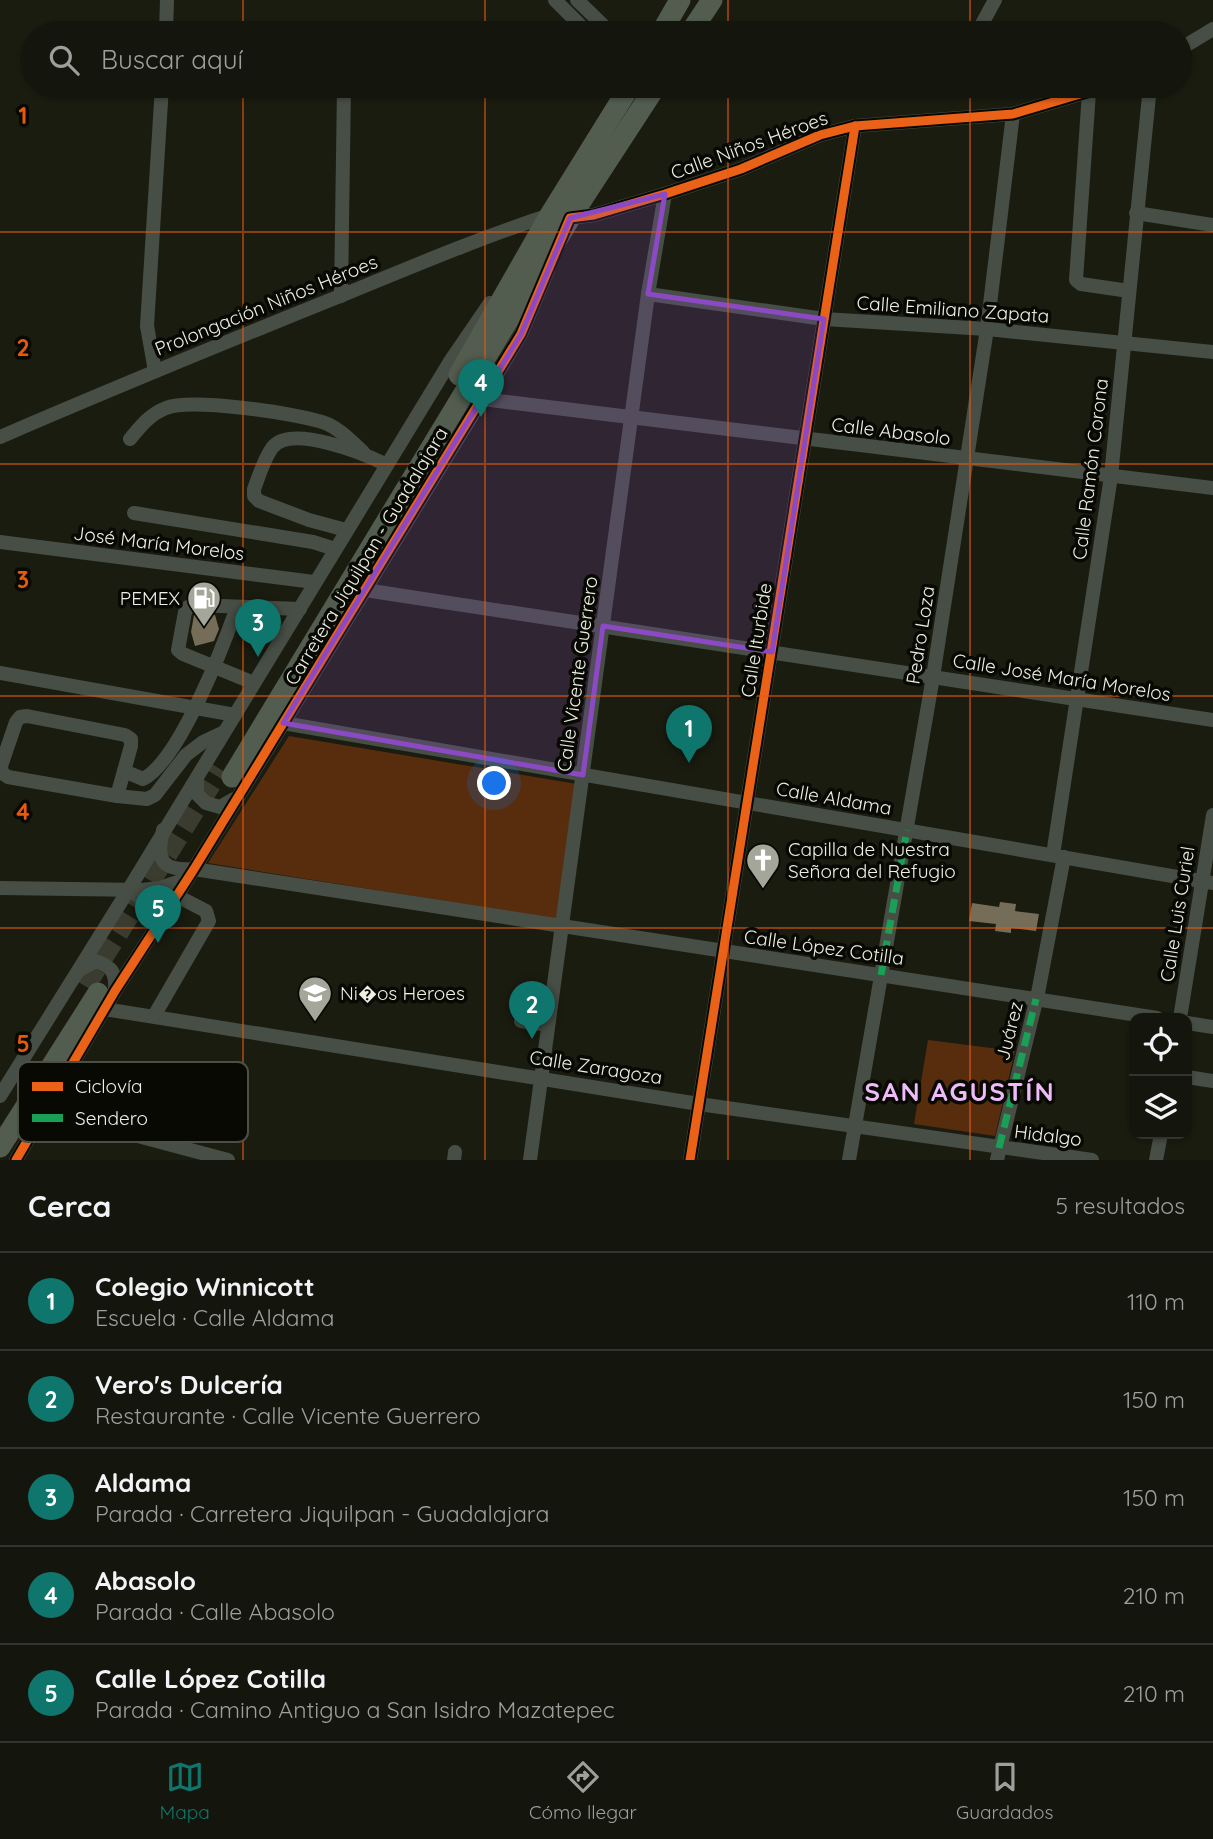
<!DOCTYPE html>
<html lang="es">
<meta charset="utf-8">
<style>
body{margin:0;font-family:Quicksand,sans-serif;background:#21221a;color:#f1f3f6}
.controls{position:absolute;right:21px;bottom:21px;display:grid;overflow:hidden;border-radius:14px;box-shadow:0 2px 5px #0004}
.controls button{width:63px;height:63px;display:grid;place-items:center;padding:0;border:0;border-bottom:2px solid #33342d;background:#14150c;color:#f1f3f6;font:35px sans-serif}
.you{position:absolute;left:495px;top:784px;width:24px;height:24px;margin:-18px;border:5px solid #fff;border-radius:50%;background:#1a73e8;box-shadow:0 0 0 10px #1a73e833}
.badge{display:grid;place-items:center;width:46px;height:46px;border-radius:50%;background:#0f766e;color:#fff;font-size:23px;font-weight:700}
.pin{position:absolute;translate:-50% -58px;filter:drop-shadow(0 2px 4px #0008)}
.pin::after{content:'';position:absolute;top:37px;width:24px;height:21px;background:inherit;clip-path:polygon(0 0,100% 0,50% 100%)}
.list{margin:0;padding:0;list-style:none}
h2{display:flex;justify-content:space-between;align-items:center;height:91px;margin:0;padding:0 28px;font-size:30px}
h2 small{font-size:23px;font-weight:400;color:#9d9f9d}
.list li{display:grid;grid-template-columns:46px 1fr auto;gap:21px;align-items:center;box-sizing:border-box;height:98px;padding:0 28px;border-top:2px solid #33342d}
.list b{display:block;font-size:26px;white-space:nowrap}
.list p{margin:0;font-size:23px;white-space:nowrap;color:#9d9f9d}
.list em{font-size:23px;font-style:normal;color:#9d9f9d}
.icon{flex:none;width:38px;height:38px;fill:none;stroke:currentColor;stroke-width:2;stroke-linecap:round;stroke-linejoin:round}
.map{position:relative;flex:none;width:1213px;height:1160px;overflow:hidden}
.search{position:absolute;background:#14150c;box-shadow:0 2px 5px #0004;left:21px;right:21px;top:21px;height:77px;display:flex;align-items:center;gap:18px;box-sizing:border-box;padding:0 24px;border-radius:38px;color:#9d9f9d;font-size:26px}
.sheet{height:581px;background:#14150c}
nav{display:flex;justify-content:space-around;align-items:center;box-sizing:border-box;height:98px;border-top:2px solid #33342d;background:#14150c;font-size:19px;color:#9d9f9d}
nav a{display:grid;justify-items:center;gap:4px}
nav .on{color:#0f766e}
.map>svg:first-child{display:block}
</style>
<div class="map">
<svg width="1213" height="1160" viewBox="0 0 1213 1160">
<rect width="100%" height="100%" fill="#1a1c10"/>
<g fill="#572d0e">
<polygon points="289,736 577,784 557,919 208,863"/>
<polygon points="928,1040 1015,1051 995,1136 914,1124"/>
</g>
<g fill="#756d58">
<polygon points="194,615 215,615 219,629 214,641 195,646 191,632"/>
<polygon points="1000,902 1016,904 1015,911 1039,914 1036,931 1011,928 1011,933 995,931 996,924 969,921 972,903 999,907"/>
</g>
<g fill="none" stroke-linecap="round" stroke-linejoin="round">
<polyline stroke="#3a3c30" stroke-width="21" stroke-dasharray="21 10" stroke-linecap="butt" points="85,986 220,769"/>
<g stroke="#474e45" stroke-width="14">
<polyline points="555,0 588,33"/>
<polyline points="577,0 611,33"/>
<polyline points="166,33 167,0"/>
<polyline points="977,33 995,0"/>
<polyline points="1180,49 1213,29"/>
<polyline points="991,86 994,89"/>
<polyline points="1089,92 1076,280 1081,284 1129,291"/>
<polyline points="1136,213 1213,225"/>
<polyline points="568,223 570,218 594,215 665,194 741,169 820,135 855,126 1013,114 1107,86"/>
<polyline points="648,294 824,319 987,329 1213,352"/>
<polyline points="341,296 344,86"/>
<polyline points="155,371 147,326 162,86"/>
<polyline points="482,399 1213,488"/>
<path d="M 0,437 C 116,387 233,339 350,292 C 416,265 482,237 550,215"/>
<path d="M 130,439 C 140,427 150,414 166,408 C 190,398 298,413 325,423 C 339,428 352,442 363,452"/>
<polyline points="134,513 313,542 335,549"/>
<path d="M 346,530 L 309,520 L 259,501 L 254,496 L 254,489 C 259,476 264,459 272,448 C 290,423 365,454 387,465"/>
<polyline points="0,542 314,582"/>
<polyline points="365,590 1213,720"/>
<polyline points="0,673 235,715"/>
<polyline points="254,683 183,654 178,650 185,612 188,607 194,605 300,609"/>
<polyline points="283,723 1213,883"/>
<path d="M 124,771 L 143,779 C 179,761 223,647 237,607"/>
<polyline points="197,778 197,794 206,803 220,807 234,799"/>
<polyline points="117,796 131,746 131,739 125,735 27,716 20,717 16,722 1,766 2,773 8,777 117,796 147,799 155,795 186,755 203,742 222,733"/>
<path d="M 163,830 C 156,860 161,871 194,869 L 1157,1018"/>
<polyline points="1053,855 1111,476 1150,86"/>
<polyline points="0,888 142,890 160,888 187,879"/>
<path d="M 129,889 C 145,900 151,911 155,930"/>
<path d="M 81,969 L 96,961 C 112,967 116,972 115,990"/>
<polyline points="104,1009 699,1104 1092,1160"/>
<polyline points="154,1016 209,921 206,911 177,896"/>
<polyline points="1180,1018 1213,815"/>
<polyline points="521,1021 548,1025"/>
<polyline points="1187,1023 1213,1027"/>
<polyline points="1187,1077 1213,1081"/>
<polyline points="0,1096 129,889 451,360 490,303"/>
<polyline points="44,1111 228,1160"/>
<polyline points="16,1160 115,991 194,869 482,399 521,334 548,270"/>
<polyline points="454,1160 455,1152"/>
<polyline points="530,1160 648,294 665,194"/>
<polyline points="690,1160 855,126"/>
<polyline points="849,1160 933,677 987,329 1013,114"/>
<polyline points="997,1160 1038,993 1064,857"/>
<polyline points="1156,1160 1161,1134"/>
</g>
<g stroke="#535d4f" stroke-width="21">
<polyline points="661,33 680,0"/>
<polyline points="690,33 712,0"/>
<polyline points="459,375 550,215 630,86"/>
<polyline points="232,777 570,218 656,86"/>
<polyline points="0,1147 98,993"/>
</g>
<g stroke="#1a9f57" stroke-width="7" stroke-dasharray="14 7" stroke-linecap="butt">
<polyline points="881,975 907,830"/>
<polyline points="999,1148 1036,999"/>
</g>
<g stroke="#080903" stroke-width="13">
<g id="cycleway">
<polyline points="16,1160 115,991 194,869 521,334 570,218 594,215 665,194 741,169 820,135 855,126 1013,114 1107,86"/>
<polyline points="690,1160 855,126"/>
</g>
</g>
<use href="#cycleway" stroke="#ea6118" stroke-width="9"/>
</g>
<path fill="#8c49c4" fill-opacity="0.2" stroke="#8c49c4" stroke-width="5" stroke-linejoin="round" d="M 665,194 L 648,294 L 824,319 L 772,652 L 603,626 L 583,775 L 283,723 L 521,334 L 570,218 Z"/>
<path fill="none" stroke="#e8590c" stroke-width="2" stroke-opacity="0.55" d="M 243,0 L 243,33M 485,0 L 485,33M 728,0 L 728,33M 970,0 L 970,33M 243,86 L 243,1160M 485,86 L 485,1160M 728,86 L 728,1160M 970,86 L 970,1160M 0,232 L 1213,232M 0,464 L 1213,464M 0,696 L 1213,696M 0,928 L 1213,928"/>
<defs>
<g id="fuel-pin" transform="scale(1.75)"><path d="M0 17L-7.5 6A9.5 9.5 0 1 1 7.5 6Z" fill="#a4a699" stroke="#080903"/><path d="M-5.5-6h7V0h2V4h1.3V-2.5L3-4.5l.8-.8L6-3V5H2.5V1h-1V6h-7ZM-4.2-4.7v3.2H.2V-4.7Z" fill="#fff"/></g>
<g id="church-pin" transform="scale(1.75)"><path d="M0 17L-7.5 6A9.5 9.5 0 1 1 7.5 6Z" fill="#a4a699" stroke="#080903"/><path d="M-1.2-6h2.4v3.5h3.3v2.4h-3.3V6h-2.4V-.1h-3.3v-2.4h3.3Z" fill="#fff"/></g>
<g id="school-pin" transform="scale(1.75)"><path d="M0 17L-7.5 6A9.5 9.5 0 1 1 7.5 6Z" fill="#a4a699" stroke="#080903"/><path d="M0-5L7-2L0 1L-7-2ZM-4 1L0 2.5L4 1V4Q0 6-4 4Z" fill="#fff"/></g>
</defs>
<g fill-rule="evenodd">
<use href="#fuel-pin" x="204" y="598"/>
<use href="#church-pin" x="763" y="860"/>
<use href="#school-pin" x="315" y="993"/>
</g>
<g text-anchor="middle" stroke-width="7" stroke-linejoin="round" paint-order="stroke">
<g font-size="19" fill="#eef0e3" stroke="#080903">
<text transform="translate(749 145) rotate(-20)" y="7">Calle Niños Héroes</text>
<text transform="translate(266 305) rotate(-22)" y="7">Prolongación Niños Héroes</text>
<text transform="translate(953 309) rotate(4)" y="7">Calle Emiliano Zapata</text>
<text transform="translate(891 431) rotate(7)" y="7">Calle Abasolo</text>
<text transform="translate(1090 469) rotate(-83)" y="7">Calle Ramón Corona</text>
<text transform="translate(159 543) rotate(7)" y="7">José María Morelos</text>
<text transform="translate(366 556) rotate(-59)" y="7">Carretera Jiquilpan - Guadalajara</text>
<text transform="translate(920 635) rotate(-81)" y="7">Pedro Loza</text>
<text transform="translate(756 640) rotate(-81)" y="7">Calle Iturbide</text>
<text transform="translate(577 674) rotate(-82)" y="7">Calle Vicente Guerrero</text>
<text transform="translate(1062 677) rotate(9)" y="7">Calle José María Morelos</text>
<text transform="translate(834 798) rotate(10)" y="7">Calle Aldama</text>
<text transform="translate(1177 914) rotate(-81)" y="7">Calle Luis Curiel</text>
<text transform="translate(824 947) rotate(8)" y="7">Calle López Cotilla</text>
<text transform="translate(1009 1031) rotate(-76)" y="7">Juárez</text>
<text transform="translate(596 1067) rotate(9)" y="7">Calle Zaragoza</text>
<text transform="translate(1048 1135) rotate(7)" y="7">Hidalgo</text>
</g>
<g font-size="19" fill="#eef0e3" stroke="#080903" text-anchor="start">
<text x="180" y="605" text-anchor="end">PEMEX</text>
<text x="788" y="856">Capilla de Nuestra<tspan x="788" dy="22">Señora del Refugio</tspan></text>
<text x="340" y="1000">Ni�os Heroes</text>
</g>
<g font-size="26" font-weight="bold" letter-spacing="2" fill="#eebbfa" stroke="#080903">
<text x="960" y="1101">SAN AGUSTÍN</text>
</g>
</g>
<rect x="18" y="1062" width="230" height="80" rx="10" fill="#080903" stroke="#4d4e46" stroke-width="2"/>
<rect x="32" y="1082" width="31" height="9" fill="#ea6118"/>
<rect x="32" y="1114" width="31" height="8" fill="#1a9f57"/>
<g font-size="19" fill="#eef0e3">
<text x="75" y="1093">Ciclovía</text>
<text x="75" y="1125">Sendero</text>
</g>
<g font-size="23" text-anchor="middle" font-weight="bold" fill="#e8590c" stroke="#080903" stroke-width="7" stroke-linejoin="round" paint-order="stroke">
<text x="23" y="124">1</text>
<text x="23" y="356">2</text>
<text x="23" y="588">3</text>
<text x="23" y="820">4</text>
<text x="23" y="1052">5</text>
</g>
</svg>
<div class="controls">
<button><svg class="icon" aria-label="locate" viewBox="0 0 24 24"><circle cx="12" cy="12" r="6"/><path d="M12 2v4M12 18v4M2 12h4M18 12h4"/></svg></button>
<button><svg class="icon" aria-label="layers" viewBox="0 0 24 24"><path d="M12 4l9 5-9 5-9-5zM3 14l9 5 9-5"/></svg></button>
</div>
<div class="you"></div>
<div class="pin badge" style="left:689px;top:763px">1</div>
<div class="pin badge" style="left:532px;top:1039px">2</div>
<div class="pin badge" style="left:258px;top:657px">3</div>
<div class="pin badge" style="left:481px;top:417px">4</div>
<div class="pin badge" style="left:158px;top:943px">5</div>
<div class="search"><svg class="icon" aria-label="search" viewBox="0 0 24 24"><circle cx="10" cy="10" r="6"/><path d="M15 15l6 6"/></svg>Buscar aquí</div>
</div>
<section class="sheet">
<h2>Cerca<small>5 resultados</small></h2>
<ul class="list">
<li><span class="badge">1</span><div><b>Colegio Winnicott</b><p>Escuela · Calle Aldama</p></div><em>110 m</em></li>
<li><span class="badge">2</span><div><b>Vero's Dulcería</b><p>Restaurante · Calle Vicente Guerrero</p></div><em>150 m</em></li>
<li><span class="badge">3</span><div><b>Aldama</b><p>Parada · Carretera Jiquilpan - Guadalajara</p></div><em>150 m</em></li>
<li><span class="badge">4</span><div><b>Abasolo</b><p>Parada · Calle Abasolo</p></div><em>210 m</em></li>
<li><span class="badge">5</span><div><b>Calle López Cotilla</b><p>Parada · Camino Antiguo a San Isidro Mazatepec</p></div><em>210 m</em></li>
</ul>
</section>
<nav>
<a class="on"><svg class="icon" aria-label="map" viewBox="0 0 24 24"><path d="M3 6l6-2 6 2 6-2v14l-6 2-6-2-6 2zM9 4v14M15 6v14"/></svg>Mapa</a>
<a><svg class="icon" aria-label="directions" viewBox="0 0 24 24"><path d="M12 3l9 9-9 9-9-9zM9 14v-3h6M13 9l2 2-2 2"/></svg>Cómo llegar</a>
<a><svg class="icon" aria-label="saved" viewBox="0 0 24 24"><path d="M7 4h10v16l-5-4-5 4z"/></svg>Guardados</a>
</nav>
